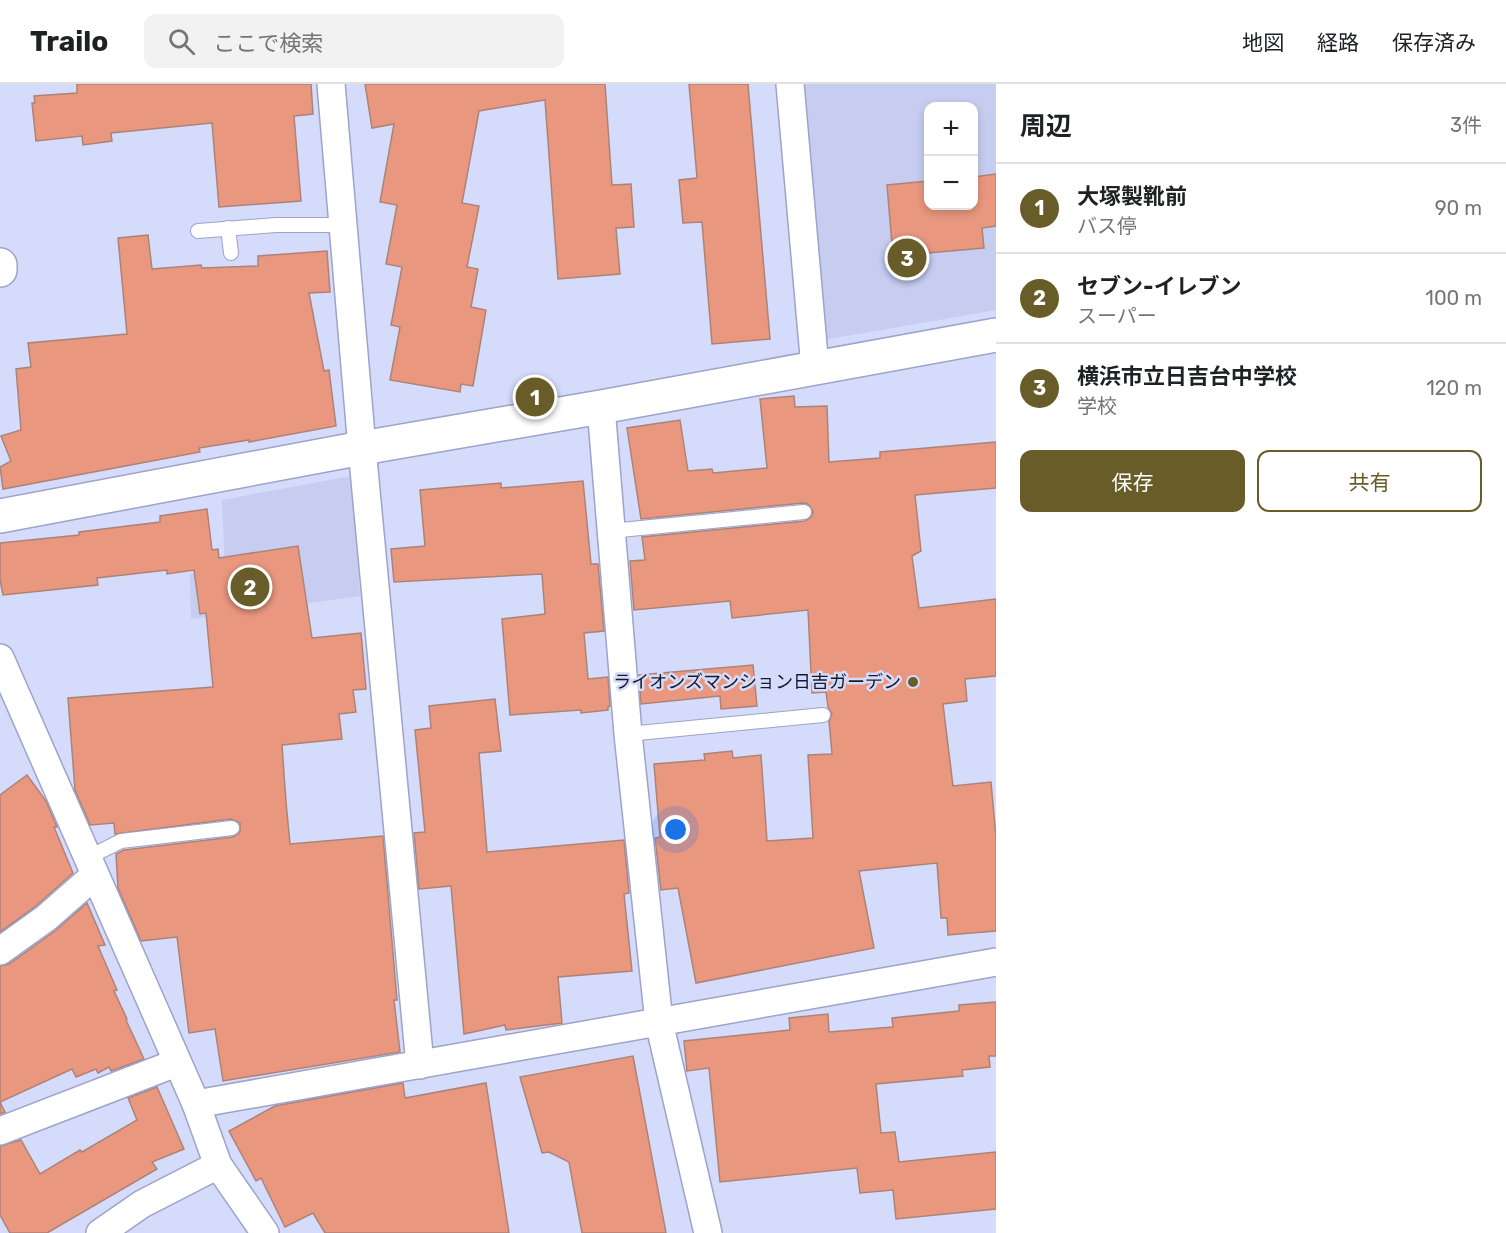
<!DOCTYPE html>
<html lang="ja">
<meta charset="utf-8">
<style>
body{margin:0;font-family:Rubik,"Noto Sans JP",sans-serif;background:#f2f2f2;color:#202124}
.controls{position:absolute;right:18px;top:18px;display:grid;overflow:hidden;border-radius:12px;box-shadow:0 3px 9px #0003}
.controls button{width:54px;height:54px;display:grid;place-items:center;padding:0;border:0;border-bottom:2px solid #e0e0e0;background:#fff;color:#202124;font:30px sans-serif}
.you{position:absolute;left:676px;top:746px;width:21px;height:21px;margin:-15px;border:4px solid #fff;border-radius:50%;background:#1a73e8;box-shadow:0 0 0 9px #1a73e833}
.badge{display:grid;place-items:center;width:39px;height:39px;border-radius:50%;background:#685d29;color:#fff;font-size:20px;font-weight:700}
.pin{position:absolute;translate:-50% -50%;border:3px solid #fff;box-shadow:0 2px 6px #0006}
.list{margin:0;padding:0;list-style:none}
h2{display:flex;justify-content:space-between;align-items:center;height:78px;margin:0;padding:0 24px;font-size:26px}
h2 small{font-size:20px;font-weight:400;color:#757577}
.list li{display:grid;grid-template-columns:39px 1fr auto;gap:18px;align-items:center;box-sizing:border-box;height:90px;padding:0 24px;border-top:2px solid #e0e0e0}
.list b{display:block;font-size:22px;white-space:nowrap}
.list p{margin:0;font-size:20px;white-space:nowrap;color:#757577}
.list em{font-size:20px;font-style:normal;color:#757577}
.actions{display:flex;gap:12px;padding:18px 24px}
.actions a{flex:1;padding:14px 0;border:2px solid #685d29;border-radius:12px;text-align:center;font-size:21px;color:#685d29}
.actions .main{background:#685d29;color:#fff}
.icon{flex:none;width:33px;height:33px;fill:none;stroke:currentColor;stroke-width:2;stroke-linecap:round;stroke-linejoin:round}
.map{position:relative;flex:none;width:996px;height:1149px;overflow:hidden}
header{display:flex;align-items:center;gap:36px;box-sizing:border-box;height:84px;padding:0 30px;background:#fff;border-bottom:2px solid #e0e0e0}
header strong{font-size:28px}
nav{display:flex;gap:33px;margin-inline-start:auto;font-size:21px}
.search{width:420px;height:54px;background:#f2f2f2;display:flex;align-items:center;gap:15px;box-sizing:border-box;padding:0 21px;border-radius:12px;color:#757577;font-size:22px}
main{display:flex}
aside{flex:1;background:#fff}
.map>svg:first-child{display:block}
</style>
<header>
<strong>Trailo</strong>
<div class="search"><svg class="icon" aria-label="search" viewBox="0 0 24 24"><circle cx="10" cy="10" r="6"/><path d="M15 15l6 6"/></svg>ここで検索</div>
<nav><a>地図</a><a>経路</a><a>保存済み</a></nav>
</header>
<main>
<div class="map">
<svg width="996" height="1149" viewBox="0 0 996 1149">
<rect width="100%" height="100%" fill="#d5dbfb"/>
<g fill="#c6cdf1" fill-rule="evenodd">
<path d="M 802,0 L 996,0 L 996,226 L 824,256 ZM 928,22 L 974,22 L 974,122 L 928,122 Z"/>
<polygon points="351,392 360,512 191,535 190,490 225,484 222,416"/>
</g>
<g fill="#e9977f" stroke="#ad8377" stroke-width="1.5">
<polygon points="77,0 311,0 313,30 294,32 301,117 219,123 212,39 111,49 112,57 83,61 82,52 36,57 32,19 35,19 34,12 77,9"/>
<polygon points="365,0 605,0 612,101 631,100 634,143 616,144 620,190 558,195 545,16 479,27 462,119 479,122 467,183 478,185 471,223 486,226 473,302 461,300 460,308 390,296 400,243 391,241 402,183 386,180 397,121 380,118 394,40 372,44"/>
<polygon points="689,0 748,0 770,255 712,260 702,138 683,139 679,96 697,94"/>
<polygon points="996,90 996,142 982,144 984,164 893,172 887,101 928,97 928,122 974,122 974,93"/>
<polygon points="148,151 152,185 201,181 202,184 258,182 258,172 327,167 330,208 309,209 324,287 329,286 336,342 249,358 249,356 199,364 200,368 3,405 0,383 11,377 1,352 21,346 16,285 31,283 28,259 127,250 118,154"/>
<polygon points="794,312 795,323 827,322 829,378 880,374 880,368 996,358 996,404 915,411 921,467 912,472 919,524 996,515 996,592 965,595 967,617 943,620 953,702 991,698 996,753 996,847 948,851 947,834 941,834 937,779 859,787 874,864 696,899 678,804 661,806 655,754 660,753 654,680 705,676 704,670 732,667 733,674 761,671 767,757 813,754 808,671 832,670 829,637 832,630 828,623 826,608 812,609 808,526 732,534 730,517 634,526 630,477 645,476 642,453 805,437 812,432 813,427 808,420 803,419 641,435 627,344 680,336 688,387 712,385 713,389 767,384 760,315"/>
<polygon points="583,397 591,480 598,480 604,547 584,549 588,595 608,593 610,622 608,623 608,626 581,629 581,626 510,631 502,535 545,530 542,490 394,498 391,465 425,462 420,406 501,399 501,404"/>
<polygon points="207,425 212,466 218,465 219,474 298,462 312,554 361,549 366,605 353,606 356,628 339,630 342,655 282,661 286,718 290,760 383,752 397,916 394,916 400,968 223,997 215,945 189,949 177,853 141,857 118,804 116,770 124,766 233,753 240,748 240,739 231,735 115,750 114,739 90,741 75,706 68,614 213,603 206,529 200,530 194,486 167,490 167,486 97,494 98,501 3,511 0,496 0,459 79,451 79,448 160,438 160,432"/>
<polygon points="753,581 757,622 721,625 720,612 641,620 639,591"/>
<polygon points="495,615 501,667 479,669 487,768 624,756 629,809 624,810 632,887 558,893 562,939 506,946 505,941 464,950 451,802 419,805 414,749 425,748 415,646 431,644 429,622"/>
<polygon points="27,691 46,717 57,743 54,743 73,789 36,822 0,848 0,711"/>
<polygon points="87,819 105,861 98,862 117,906 114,907 127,935 126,936 144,975 111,987 109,983 98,989 96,985 76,993 72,985 0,1018 5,1028 0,1030 0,882 9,880 55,847"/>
<polygon points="996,918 996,972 989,972 990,983 962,986 963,992 876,1000 881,1049 895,1048 899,1078 996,1068 996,1125 896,1135 893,1106 860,1109 857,1084 720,1098 709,984 687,987 684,957 790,946 789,934 828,930 829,948 893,943 892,934 959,927 959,921"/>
<polygon points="633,972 666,1149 582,1149 569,1078 549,1068 542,1069 520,993"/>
<polygon points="403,999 405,1014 486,999 509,1149 325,1149 313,1129 285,1143 261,1094 256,1097 229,1047 275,1022"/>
<polygon points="157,1003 184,1065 152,1078 157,1085 47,1149 10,1149 0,1131 0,1062 21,1056 40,1090 80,1066 82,1068 137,1036 128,1014"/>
</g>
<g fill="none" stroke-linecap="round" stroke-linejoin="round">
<g stroke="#9da3c9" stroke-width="16">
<g id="lane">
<polyline points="228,144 231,169"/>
<polyline points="198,147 276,141 343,141"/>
<polyline points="610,447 804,428"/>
<polyline points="628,650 823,631"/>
<polyline points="87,774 121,757 232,744"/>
</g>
</g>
<g stroke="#9da3c9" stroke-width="30">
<g id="street">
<polyline points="331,0 362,364 420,981"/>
<polyline points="790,0 815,284"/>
<polyline points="601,323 628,650 659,938 708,1149"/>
<polyline points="0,574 196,1020 218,1081 265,1149"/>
<polyline points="0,867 46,834 95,791"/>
<polyline points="196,1020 996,878"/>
<polyline points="0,1047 176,979"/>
<polyline points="100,1149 142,1120 218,1081"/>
</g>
</g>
<g stroke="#9da3c9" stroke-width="36">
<g id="secondary">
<polyline points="0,181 0,186"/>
<polyline points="0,432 362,364 601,323 996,251"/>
</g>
</g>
<use href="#lane" stroke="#fff" stroke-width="14"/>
<use href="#street" stroke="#fff" stroke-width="27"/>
<use href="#secondary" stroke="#fff" stroke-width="33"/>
</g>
<circle fill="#685d29" stroke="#d5dbfb" stroke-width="2" cx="913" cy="598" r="6"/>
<g text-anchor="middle" stroke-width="5" stroke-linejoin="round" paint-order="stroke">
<g font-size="18" fill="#161927" stroke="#d5dbfb" text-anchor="end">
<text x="901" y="604">ライオンズマンション日吉ガーデン</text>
</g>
</g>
</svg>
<div class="controls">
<button>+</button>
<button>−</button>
</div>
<div class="you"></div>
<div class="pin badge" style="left:535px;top:313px">1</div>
<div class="pin badge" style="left:250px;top:503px">2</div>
<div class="pin badge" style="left:907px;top:174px">3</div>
</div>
<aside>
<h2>周辺<small>3件</small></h2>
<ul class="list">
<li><span class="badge">1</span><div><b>大塚製靴前</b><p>バス停</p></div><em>90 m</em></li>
<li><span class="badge">2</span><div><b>セブン-イレブン</b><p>スーパー</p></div><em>100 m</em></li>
<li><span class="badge">3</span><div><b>横浜市立日吉台中学校</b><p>学校</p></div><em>120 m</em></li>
</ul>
<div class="actions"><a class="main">保存</a><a>共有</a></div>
</aside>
</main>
